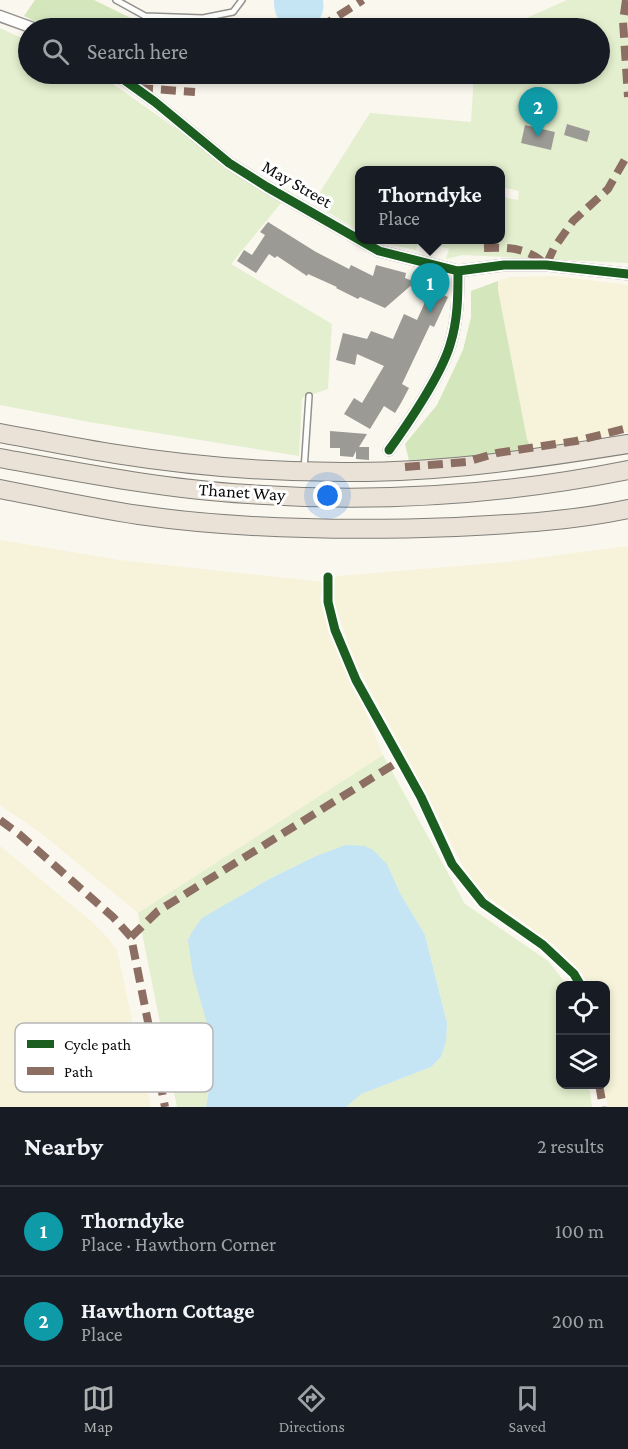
<!DOCTYPE html>
<meta charset="utf-8">
<style>
body{margin:0;font-family:"Crimson Pro",serif;background:#242831;color:#f1f3f6}
.controls{position:absolute;right:18px;bottom:18px;display:grid;overflow:hidden;border-radius:12px;box-shadow:0 3px 9px #0003}
.controls button{width:54px;height:54px;display:grid;place-items:center;padding:0;border:0;border-bottom:2px solid #363941;background:#171b24;color:#f1f3f6;font:30px sans-serif}
.you{position:absolute;left:328px;top:496px;width:21px;height:21px;margin:-15px;border:4px solid #fff;border-radius:50%;background:#1a73e8;box-shadow:0 0 0 9px #1a73e833}
.badge{display:grid;place-items:center;width:39px;height:39px;border-radius:50%;background:#afb0b0;color:#fff;font-size:20px;font-weight:700}
.pin{position:absolute;translate:-50% -50px;filter:drop-shadow(0 2px 3px #0008)}
.pin::after{content:'';position:absolute;top:32px;width:21px;height:18px;background:inherit;clip-path:polygon(0 0,100% 0,50% 100%)}
.popup{position:absolute;left:355px;top:166px;width:150px;height:78px;box-sizing:border-box;display:grid;place-content:center;border-radius:12px;background:#171b24;filter:drop-shadow(0 2px 4px #0005);font-size:20px;white-space:nowrap;color:#9ea1a6}
.popup b{font-size:22px;color:#f1f3f6}
.popup::after{content:'';position:absolute;left:50%;top:100%;margin-left:-12px;border:12px solid transparent;border-top-color:#171b24}
.list{margin:0;padding:0;list-style:none}
h2{display:flex;justify-content:space-between;align-items:center;height:78px;margin:0;padding:0 24px;font-size:26px}
h2 small{font-size:20px;font-weight:400;color:#9ea1a6}
.list li{display:grid;grid-template-columns:39px 1fr auto;gap:18px;align-items:center;box-sizing:border-box;height:90px;padding:0 24px;border-top:2px solid #363941}
.list b{display:block;font-size:22px;white-space:nowrap}
.list p{margin:0;font-size:20px;white-space:nowrap;color:#9ea1a6}
.list em{font-size:20px;font-style:normal;color:#9ea1a6}
.icon{flex:none;width:33px;height:33px;fill:none;stroke:currentColor;stroke-width:2;stroke-linecap:round;stroke-linejoin:round}
.map{position:relative;flex:none;width:628px;height:1107px;overflow:hidden}
.search{position:absolute;background:#171b24;box-shadow:0 3px 9px #0003;left:18px;right:18px;top:18px;height:66px;display:flex;align-items:center;gap:15px;box-sizing:border-box;padding:0 21px;border-radius:33px;color:#9ea1a6;font-size:22px}
.sheet{height:258px;background:#171b24}
nav{display:flex;justify-content:space-around;align-items:center;box-sizing:border-box;height:84px;border-top:2px solid #363941;background:#171b24;font-size:16px;color:#9ea1a6}
nav a{display:grid;justify-items:center;gap:3px}
nav .on{color:#afb0b0}
.map>svg:first-child{display:block}
</style>
<div class="map">
<svg width="628" height="1107" viewBox="0 0 628 1107">
<rect width="100%" height="100%" fill="#faf7ee"/>
<g fill="#f7f3da">
<polygon points="556,276 628,285 628,432 532,450 527,439 498,290 498,281 509,277"/>
<polygon points="0,540 119,560 324,582 338,576 506,562 628,546 628,1107 608,1107 607,1103 604,1085 606,986 588,985 581,972 555,946 487,896 467,875 424,789 354,661 338,614 325,587 320,598 383,755 138,913 42,834 0,805"/>
<polygon points="0,846 91,921 107,937 117,950 151,1107 0,1107"/>
</g>
<g fill="#e3efce" fill-rule="evenodd">
<path d="M 567,0 L 628,0 L 628,263 L 463,255 L 446,259 L 449,249 L 419,240 L 416,250 L 378,242 L 373,240 L 500,240 L 501,197 L 518,200 L 519,191 L 501,187 L 500,170 L 360,170 L 359,231 L 313,203 L 370,113 L 471,122 L 474,74 L 600,74 L 600,28 L 504,28 ZM 567,124 L 590,131 L 587,142 L 564,135 ZM 526,125 L 555,132 L 551,150 L 521,142 Z"/>
<polygon points="0,28 28,41 28,74 95,74 106,79 281,203 231,264 332,324 328,389 302,398 299,456 89,422 0,405"/>
<path d="M 383,755 L 465,904 L 548,961 L 567,985 L 560,986 L 560,1084 L 589,1085 L 592,1107 L 346,1107 L 360,1094 L 431,1067 L 441,1057 L 446,1042 L 447,1023 L 425,935 L 400,893 L 387,864 L 316,856 L 271,878 L 240,896 L 208,1024 C 214,1053 211,1078 206,1107 L 177,1107 L 138,913 Z"/>
</g>
<g fill="#d4e6bc">
<polygon points="35,0 94,0 151,28 48,28 24,16"/>
<polygon points="498,281 498,290 527,439 532,450 410,465 405,444 437,405 463,350 471,317 471,291"/>
</g>
<g fill="#c5e5f4">
<path d="M 274,0 L 323,0 C 329,37 272,41 274,0 Z"/>
<polygon points="346,845 364,846 373,850 387,864 400,893 425,935 447,1023 446,1042 441,1057 431,1067 361,1094 346,1107 206,1107 213,1066 213,1045 193,974 188,940 192,932 202,918 271,878 316,856"/>
</g>
<g fill="#9c9a94">
<polygon points="567,124 590,131 587,142 564,135"/>
<polygon points="525,125 555,132 551,150 521,143"/>
<polygon points="268,222 316,252 349,269 351,265 373,276 376,265 406,273 405,278 415,282 385,308 360,297 358,299 336,288 337,287 308,274 307,276 277,256 275,258 269,254 256,273 237,261 244,250 252,255 265,235 260,232"/>
<polygon points="429,279 445,286 441,294 448,297 434,327 430,325 402,384 409,388 401,403 395,413 384,406 370,429 344,414 354,398 362,403 384,366 357,354 355,365 336,360 343,333 367,339 371,331 393,339 404,314 417,320 427,298 422,295"/>
<polygon points="330,431 367,434 359,447 369,447 369,460 356,459 356,451 353,457 340,456 340,448 330,448"/>
</g>
<g fill="none" stroke-linecap="round" stroke-linejoin="round">
<g stroke="#93918d" stroke-width="8">
<g id="service">
<polyline points="116,0 145,16 203,18 233,12 242,0"/>
<polyline points="304,470 309,396"/>
</g>
</g>
<g stroke="#93918d" stroke-width="13">
<g id="minor">
<polyline points="0,16 33,28"/>
<polyline points="116,74 155,102 229,163 267,187 379,251 458,271 504,265 546,265 628,274"/>
<path d="M 389,450 C 408,424 441,375 450,345 C 458,320 458,296 458,271"/>
</g>
</g>
<g stroke="#807f7a" stroke-width="20">
<g id="trunk">
<path d="M 0,433 C 39,440 77,448 116,454 C 191,466 268,472 343,472 C 439,473 534,459 628,444"/>
<path d="M 0,458 C 82,473 165,489 248,494 C 374,503 504,495 628,470"/>
<path d="M 0,489 C 46,498 92,508 139,515 C 244,530 350,531 456,527 C 514,524 572,521 628,509"/>
</g>
</g>
<use href="#service" stroke="#fefefc" stroke-width="5"/>
<use href="#minor" stroke="#fefefc" stroke-width="10"/>
<use href="#trunk" stroke="#eae2d6" stroke-width="18"/>
<g stroke="#8d6e63" stroke-width="8" stroke-dasharray="15 8" stroke-linecap="butt">
<polyline points="626,0 623,21 628,97"/>
<polyline points="319,28 363,0"/>
<polyline points="138,88 195,92"/>
<path d="M 484,248 C 507,247 528,247 546,265 L 554,248 L 573,221 L 608,189 L 628,154"/>
<polyline points="405,467 466,462 497,453 576,441 628,428"/>
<polyline points="0,820 19,834 113,917 131,937 165,1107"/>
<polyline points="131,937 158,911 401,760"/>
<polyline points="599,1084 603,1107"/>
</g>
<g stroke="#fff" stroke-width="13">
<g id="cycleway">
<polyline points="116,74 155,102 229,163 267,187 379,251 458,271 504,265 546,265 628,274"/>
<path d="M 389,450 C 408,424 441,375 450,345 C 458,320 458,296 458,271"/>
<polyline points="328,577 328,602 335,630 356,680 421,797 452,864 483,903 543,945 574,974 581,986"/>
</g>
</g>
<use href="#cycleway" stroke="#1b5e20" stroke-width="9"/>
</g>
<g text-anchor="middle" stroke-width="6" stroke-linejoin="round" paint-order="stroke">
<g font-size="18" fill="#0b0b0b" stroke="#fff">
<text transform="translate(297 184) rotate(30)" y="6">May Street</text>
<text transform="translate(242 492) rotate(4)" y="6">Thanet Way</text>
</g>
</g>
<rect x="15" y="1023" width="198" height="69" rx="9" fill="#fff" stroke="#b6b6b6" stroke-width="1.5"/>
<rect x="27" y="1040" width="27" height="8" fill="#1b5e20"/>
<rect x="27" y="1067" width="27" height="8" fill="#8d6e63"/>
<g font-size="16" fill="#0b0b0b">
<text x="64" y="1050">Cycle path</text>
<text x="64" y="1077">Path</text>
</g>
</svg>
<div class="controls">
<button><svg class="icon" aria-label="locate" viewBox="0 0 24 24"><circle cx="12" cy="12" r="6"/><path d="M12 2v4M12 18v4M2 12h4M18 12h4"/></svg></button>
<button><svg class="icon" aria-label="layers" viewBox="0 0 24 24"><path d="M12 4l9 5-9 5-9-5zM3 14l9 5 9-5"/></svg></button>
</div>
<div class="you"></div>
<div class="pin badge" style="left:430px;top:313px;background:#0f9aa8">1</div>
<div class="popup"><b>Thorndyke</b>Place</div>
<div class="pin badge" style="left:538px;top:137px;background:#0f9aa8">2</div>
<div class="search"><svg class="icon" aria-label="search" viewBox="0 0 24 24"><circle cx="10" cy="10" r="6"/><path d="M15 15l6 6"/></svg>Search here</div>
</div>
<section class="sheet">
<h2>Nearby<small>2 results</small></h2>
<ul class="list">
<li><span class="badge" style="background:#0f9aa8">1</span><div><b>Thorndyke</b><p>Place · Hawthorn Corner</p></div><em>100 m</em></li>
<li><span class="badge" style="background:#0f9aa8">2</span><div><b>Hawthorn Cottage</b><p>Place</p></div><em>200 m</em></li>
</ul>
</section>
<nav>
<a class="on"><svg class="icon" aria-label="map" viewBox="0 0 24 24"><path d="M3 6l6-2 6 2 6-2v14l-6 2-6-2-6 2zM9 4v14M15 6v14"/></svg>Map</a>
<a><svg class="icon" aria-label="directions" viewBox="0 0 24 24"><path d="M12 3l9 9-9 9-9-9zM9 14v-3h6M13 9l2 2-2 2"/></svg>Directions</a>
<a><svg class="icon" aria-label="saved" viewBox="0 0 24 24"><path d="M7 4h10v16l-5-4-5 4z"/></svg>Saved</a>
</nav>
